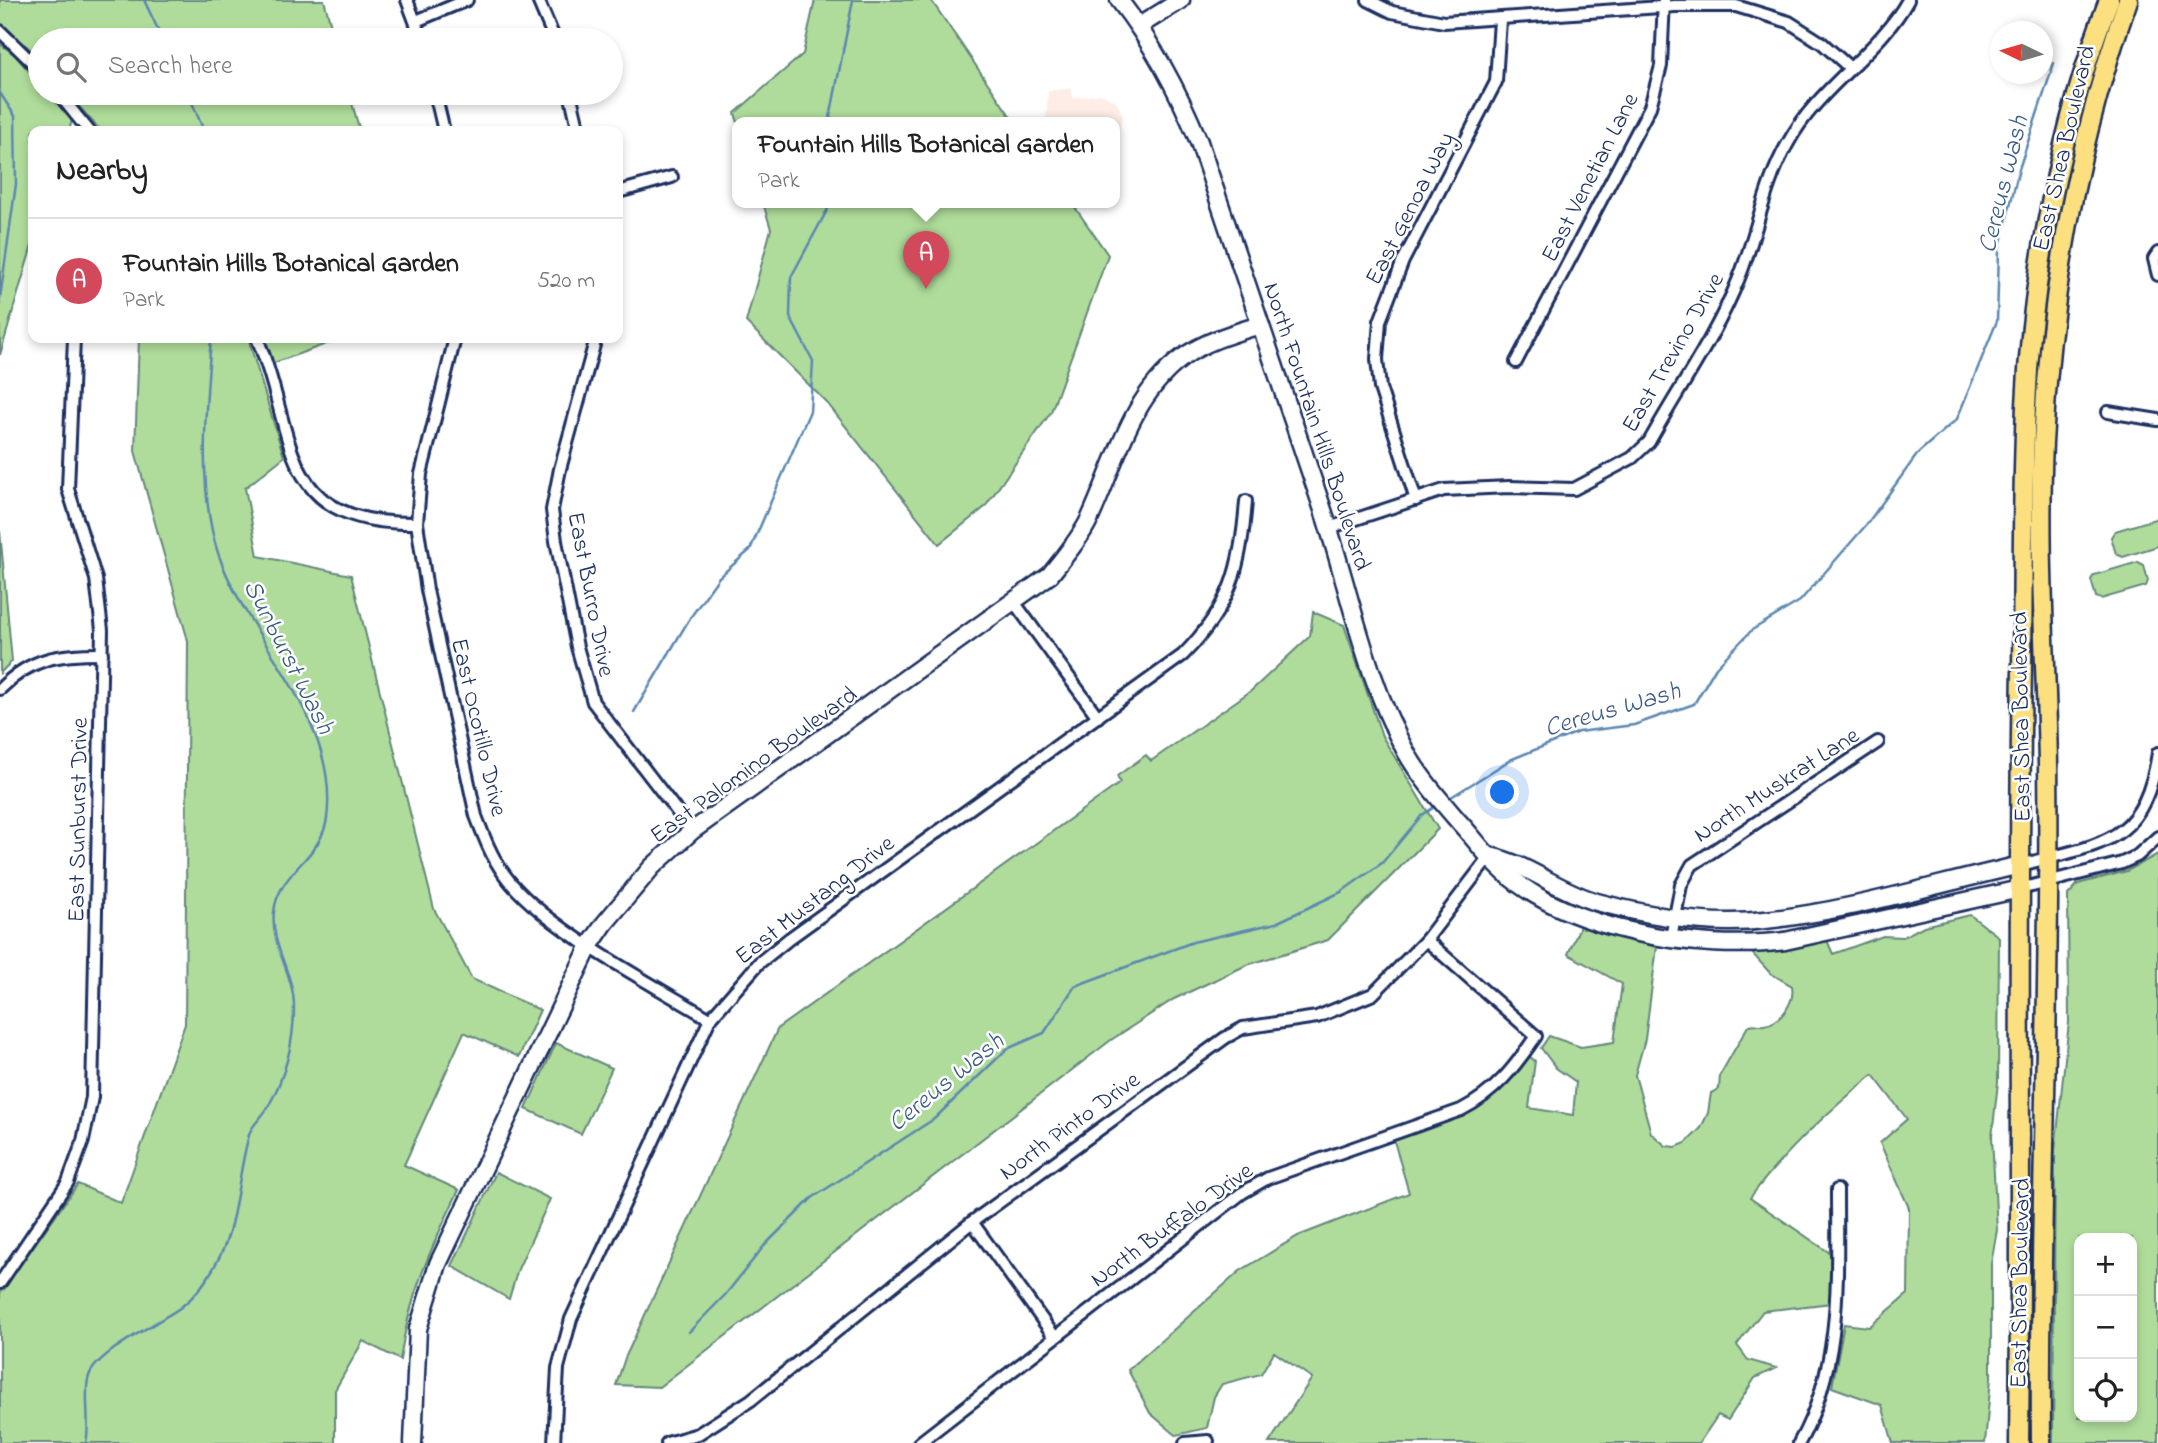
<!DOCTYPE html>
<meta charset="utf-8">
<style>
body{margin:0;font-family:"Indie Flower",sans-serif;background:#f2f2f2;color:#222}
.controls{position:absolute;right:21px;bottom:21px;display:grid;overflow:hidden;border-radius:14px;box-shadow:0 4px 10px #0003}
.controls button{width:63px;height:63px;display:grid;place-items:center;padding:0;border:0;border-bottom:2px solid #e0e0e0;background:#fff;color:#222;font:35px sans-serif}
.compass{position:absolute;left:1990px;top:21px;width:63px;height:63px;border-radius:50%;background:#fff;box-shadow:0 4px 10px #0003;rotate:275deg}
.you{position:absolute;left:1503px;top:793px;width:24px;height:24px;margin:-18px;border:5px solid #fff;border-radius:50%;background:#1a73e8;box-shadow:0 0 0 10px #1a73e833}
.badge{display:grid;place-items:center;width:46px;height:46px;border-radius:50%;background:#d1495b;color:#fff;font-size:23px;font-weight:700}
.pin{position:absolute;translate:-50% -58px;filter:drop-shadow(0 2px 4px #0008)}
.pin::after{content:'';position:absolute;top:37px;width:24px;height:21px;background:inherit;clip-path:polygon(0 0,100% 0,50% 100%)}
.popup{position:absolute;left:732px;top:117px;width:388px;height:91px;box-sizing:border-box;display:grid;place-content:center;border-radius:14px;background:#fff;filter:drop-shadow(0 2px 5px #0005);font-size:23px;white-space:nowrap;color:#767676}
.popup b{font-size:26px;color:#222}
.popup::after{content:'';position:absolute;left:50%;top:100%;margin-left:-14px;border:14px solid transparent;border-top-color:#fff}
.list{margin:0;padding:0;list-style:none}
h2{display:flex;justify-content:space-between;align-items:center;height:91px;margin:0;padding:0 28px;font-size:30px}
h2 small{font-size:23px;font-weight:400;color:#767676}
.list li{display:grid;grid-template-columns:46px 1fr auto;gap:21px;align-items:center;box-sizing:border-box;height:126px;padding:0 28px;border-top:2px solid #e0e0e0}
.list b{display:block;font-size:26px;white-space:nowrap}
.list p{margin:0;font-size:23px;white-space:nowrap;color:#767676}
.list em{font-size:23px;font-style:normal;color:#767676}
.icon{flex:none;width:38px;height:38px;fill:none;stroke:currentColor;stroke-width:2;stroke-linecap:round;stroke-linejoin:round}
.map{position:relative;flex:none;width:2158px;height:1443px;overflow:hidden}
.search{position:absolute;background:#fff;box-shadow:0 4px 10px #0003;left:28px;top:28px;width:595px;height:77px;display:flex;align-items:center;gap:18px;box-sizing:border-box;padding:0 24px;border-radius:38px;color:#767676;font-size:26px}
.panel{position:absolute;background:#fff;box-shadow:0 4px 10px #0003;left:28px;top:126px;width:595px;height:217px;border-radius:14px}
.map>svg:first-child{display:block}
</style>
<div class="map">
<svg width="2158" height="1443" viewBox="0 0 2158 1443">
<rect width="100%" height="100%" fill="#fff"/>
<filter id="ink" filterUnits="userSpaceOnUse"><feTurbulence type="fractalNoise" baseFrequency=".0143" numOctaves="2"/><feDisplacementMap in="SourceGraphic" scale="14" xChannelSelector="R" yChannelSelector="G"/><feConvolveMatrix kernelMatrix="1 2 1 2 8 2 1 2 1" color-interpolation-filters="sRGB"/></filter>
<g filter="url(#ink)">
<polygon fill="#feede7" points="1071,88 1073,98 1100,94 1116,101 1123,116 1115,144 1115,123 1046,123 1048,91"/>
<g fill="#afdc9b" stroke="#65867c" stroke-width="2" fill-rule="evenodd">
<polygon points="0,0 324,0 335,40 40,40 40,61 28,47 0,27"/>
<polygon points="815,0 931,0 1015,123 738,123 735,113 803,54"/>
<polygon points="0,44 14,54 40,84 40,93 48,93 72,120 69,131 33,131 33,242 0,355"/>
<polygon points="67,93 349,93 360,131 101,131"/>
<polygon points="763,203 1072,203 1108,255 1051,412 985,507 939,544 827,403 746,322 771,229"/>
<path d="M 139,338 L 248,338 L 284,457 L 245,488 L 258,556 L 351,575 L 434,909 L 472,979 L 540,1010 L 519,1057 L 464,1032 L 404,1165 L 459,1190 C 430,1250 410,1293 400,1360 L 363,1341 L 335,1390 L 335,1443 L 0,1443 L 0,1293 L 78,1184 L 121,1203 L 185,1024 L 188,641 L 135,451 Z"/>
<polygon points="263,338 343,338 271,364"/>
<polygon points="2158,518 2158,546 2123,557 2116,554 2111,537 2115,531"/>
<polygon points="0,531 12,661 0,673"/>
<polygon points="2138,562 2144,565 2148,581 2146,586 2101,599 2096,597 2091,580 2094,575"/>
<polygon points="1313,612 1344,625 1382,736 1438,829 1328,940 1247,965 1174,999 1111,1040 659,1387 616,1385 625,1358 778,1028 1120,783 1117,776 1146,755 1151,761 1252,690 1310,636"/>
<path d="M 2158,854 L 2158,1443 L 2053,1443 L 2055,1151 L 2069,1022 L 2068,895 L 2078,884 L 2127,871 ZM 2079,1238 L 2132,1238 L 2132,1417 L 2079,1417 Z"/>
<path d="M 1970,915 L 1999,937 L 1998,1082 L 1992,1137 L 1997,1230 L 1991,1264 L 1991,1378 L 1985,1443 L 1893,1443 L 1882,1405 L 1832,1387 L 1844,1324 L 1869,1327 L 1908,1294 L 1909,1208 L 1880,1143 L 1907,1119 L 1873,1075 C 1827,1112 1785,1151 1750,1198 L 1830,1253 L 1831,1303 L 1763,1311 L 1737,1345 L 1748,1360 L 1776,1368 L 1755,1378 L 1728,1420 L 1718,1415 L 1699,1443 L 1269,1443 L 1312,1378 L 1274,1352 L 1261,1374 L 1222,1384 L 1214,1397 L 1207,1428 L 1176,1435 L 1150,1413 L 1128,1370 L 1240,1271 L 1298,1236 L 1409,1193 L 1394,1141 C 1449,1122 1496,1106 1529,1056 L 1535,1061 L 1529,1108 L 1573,1115 L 1576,1082 L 1556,1068 L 1541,1048 L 1549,1036 L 1581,1047 L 1614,1042 L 1622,984 L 1568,954 L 1581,924 L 1627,940 L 1657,947 L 1645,1039 L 1635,1075 L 1651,1133 L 1666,1146 L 1676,1147 L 1686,1143 L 1701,1128 L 1708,1113 L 1711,1093 L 1719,1089 L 1720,1075 L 1748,1026 C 1755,1022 1757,1026 1764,1025 C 1781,1023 1795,1002 1792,986 L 1770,973 L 1751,952 L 1826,938 L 1833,954 L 1883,936 L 1903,937 L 1924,926 Z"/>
<polygon points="556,1043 612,1068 581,1134 526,1109"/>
<polygon points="496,1172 550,1199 518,1269 509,1299 452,1266"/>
</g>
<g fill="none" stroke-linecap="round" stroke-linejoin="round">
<g stroke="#5b87b0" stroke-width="2.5">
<polyline points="144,0 163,40"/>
<polyline points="0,93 15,116 16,184 0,298"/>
<polyline points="188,93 204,131"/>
<polyline points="829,123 853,0"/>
<polyline points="634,712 690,618 719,577 750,550 810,411 813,361 790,317 791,277 831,203"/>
<polyline points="1448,799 1510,760 1578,732 1634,725 1694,704 1716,667 1752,630 1800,601 1867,524 1919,452 1957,419 1997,321 1999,250 2019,169 2054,63"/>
<polyline points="689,1332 726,1294 764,1246 812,1198 934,1119 1007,1049 1044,1033 1075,986 1193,942 1276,923 1341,892 1382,863 1422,815 1436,806"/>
<path d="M 86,1443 C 91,1421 83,1392 89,1376 C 97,1352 159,1323 181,1307 C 198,1294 210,1276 219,1258 C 237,1225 238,1169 250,1132 C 254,1123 263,1116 268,1107 C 286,1075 294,1044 294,1007 C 294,972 270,946 274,912 C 278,871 322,858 327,818 C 340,719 248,641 218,553 C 197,489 206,404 211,338"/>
</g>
<g stroke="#1b2f5e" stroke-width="16">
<g id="street">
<polyline points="407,0 422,40"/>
<polyline points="538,0 555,40"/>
<polyline points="1368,0 1392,12 1444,22 1675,6 1736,6 1789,22 1822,43 1849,67"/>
<polyline points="416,21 467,0"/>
<polyline points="0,31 40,70"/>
<polyline points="58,93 89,131"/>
<polyline points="435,93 444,131"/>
<polyline points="570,93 579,131"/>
<polyline points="618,192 672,177"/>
<polyline points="2158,253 2154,259 2158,275"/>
<path d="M 257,338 C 298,434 273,525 417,523"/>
<path d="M 455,338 L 421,474 L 417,523 L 427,590 L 476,816 C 484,837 491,856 504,874 C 541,927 653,984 710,1019"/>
<polyline points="596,338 560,469 552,510 556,541 577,647 593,702 692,831"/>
<polyline points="1516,362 1650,107 1661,66 1664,0"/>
<polyline points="2108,412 2158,420"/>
<polyline points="1416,500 1380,388 1377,359 1380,321 1403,261 1496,82 1500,20"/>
<path d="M 1329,528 L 1444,490 L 1509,487 L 1574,489 L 1632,458 L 1649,442 C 1679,388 1716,336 1739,278 C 1757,234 1764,184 1788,143 C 1818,87 1878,54 1908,0"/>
<polyline points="1014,602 1098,717"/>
<path d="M 0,689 C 32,657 59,654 102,654"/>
<path d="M 2021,865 C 2100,843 2143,847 2158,753"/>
<polyline points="2020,889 2122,863 2137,856 2158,837"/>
<polyline points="1671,938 1681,885 1692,865 1878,742"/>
<polyline points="972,1222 1054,1336"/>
<polyline points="0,1283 68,1182 83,1141 92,1097 102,630 96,579 68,489 74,338"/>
<path d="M 554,1443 L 558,1368 L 571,1319 L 710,1019 L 759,963 L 790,938 L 1183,655 C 1231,606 1241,568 1246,501"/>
<polyline points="667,1443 698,1434 751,1400 972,1222 1225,1038 1243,1028 1317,1017 1373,994 1426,940 1490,856"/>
<path d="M 919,1443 L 1242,1193 L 1268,1178 L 1461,1110 C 1496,1092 1514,1068 1536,1036 L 1426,940"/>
<polyline points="1185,1443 1208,1441"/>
<path d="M 1799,1443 C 1843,1364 1837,1277 1837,1190"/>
</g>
</g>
<g stroke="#1b2f5e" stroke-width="21">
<g id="secondary">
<path d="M 1119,0 C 1153,44 1178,90 1199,142 C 1240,264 1281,385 1322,507 C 1349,588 1365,677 1406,752 C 1420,777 1440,800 1459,822 C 1474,838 1487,857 1503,871 C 1568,931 1700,952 1785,941 L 2020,889"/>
<polyline points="1139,26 1181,0"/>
<path d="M 1490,856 C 1528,864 1558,891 1597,902 C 1650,916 1710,927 1765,920 C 1851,911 1936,884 2021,865"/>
<path d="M 413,1443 L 418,1329 L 438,1264 L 590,945 L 605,923 L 652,867 L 692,831 L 1050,575 C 1064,557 1080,539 1090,518 C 1116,462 1130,397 1182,358 C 1205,341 1234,333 1260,325"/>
</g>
</g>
<g stroke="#1b2f5e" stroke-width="23">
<g id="primary">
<path d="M 2019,1443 C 2022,1185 2017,927 2022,669 C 2023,582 2022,494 2026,406 C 2031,277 2062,120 2109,0"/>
<path d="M 2041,1443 C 2039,1217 2051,990 2048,764 C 2046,657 2038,550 2043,443 C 2050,292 2077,143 2128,0"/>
</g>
</g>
<use href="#street" stroke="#fff" stroke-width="10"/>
<use href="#secondary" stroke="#fff" stroke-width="16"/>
<use href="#primary" stroke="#fce080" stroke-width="18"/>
</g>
</g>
<g text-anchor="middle" stroke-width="5" stroke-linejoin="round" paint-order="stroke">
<g font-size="24" fill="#1b2f5e" stroke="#fff">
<text transform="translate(2063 148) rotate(-77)" y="8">East Shea Boulevard</text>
<text transform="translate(1589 177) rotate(-63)" y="8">East Venetian Lane</text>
<text transform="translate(1409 208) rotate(-63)" y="8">East Genoa Way</text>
<text transform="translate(1672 352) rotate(-60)" y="8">East Trevino Drive</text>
<text transform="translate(1318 426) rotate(72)" y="8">North Fountain Hills Boulevard</text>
<text transform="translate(592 594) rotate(79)" y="8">East Burro Drive</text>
<text transform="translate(2020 717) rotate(-91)" y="8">East Shea Boulevard</text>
<text transform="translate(480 727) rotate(77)" y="8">East Ocotillo Drive</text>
<text transform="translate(753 764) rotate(-36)" y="8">East Palomino Boulevard</text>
<text transform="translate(1776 784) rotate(-33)" y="8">North Muskrat Lane</text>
<text transform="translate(77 820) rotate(-89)" y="8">East Sunburst Drive</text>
<text transform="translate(814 899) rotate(-38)" y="8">East Mustang Drive</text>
<text transform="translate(1069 1125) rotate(-36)" y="8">North Pinto Drive</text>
<text transform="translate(1171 1224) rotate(-36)" y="8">North Buffalo Drive</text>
<text transform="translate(2019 1283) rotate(-89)" y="8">East Shea Boulevard</text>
</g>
<g font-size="26" font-style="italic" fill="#3b5b87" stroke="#fff">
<text transform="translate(2002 184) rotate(-76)" y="9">Cereus Wash</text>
<text transform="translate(290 656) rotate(63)" y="9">Sunburst Wash</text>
<text transform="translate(1612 708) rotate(-16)" y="9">Cereus Wash</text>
<text transform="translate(945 1081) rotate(-39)" y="9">Cereus Wash</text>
</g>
</g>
</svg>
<div class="controls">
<button>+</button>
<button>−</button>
<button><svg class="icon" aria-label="locate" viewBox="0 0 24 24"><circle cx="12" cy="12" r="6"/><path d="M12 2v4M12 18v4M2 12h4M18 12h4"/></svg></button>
</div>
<svg class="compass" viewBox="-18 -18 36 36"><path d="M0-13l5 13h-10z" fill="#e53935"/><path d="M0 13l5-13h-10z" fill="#767676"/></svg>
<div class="you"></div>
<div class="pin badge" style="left:926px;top:289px">A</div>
<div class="popup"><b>Fountain Hills Botanical Garden</b>Park</div>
<div class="search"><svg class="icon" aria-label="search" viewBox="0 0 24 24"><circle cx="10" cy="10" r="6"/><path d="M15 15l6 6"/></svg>Search here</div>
<section class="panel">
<h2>Nearby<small></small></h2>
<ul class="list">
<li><span class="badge">A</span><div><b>Fountain Hills Botanical Garden</b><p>Park</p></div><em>520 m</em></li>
</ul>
</section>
</div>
